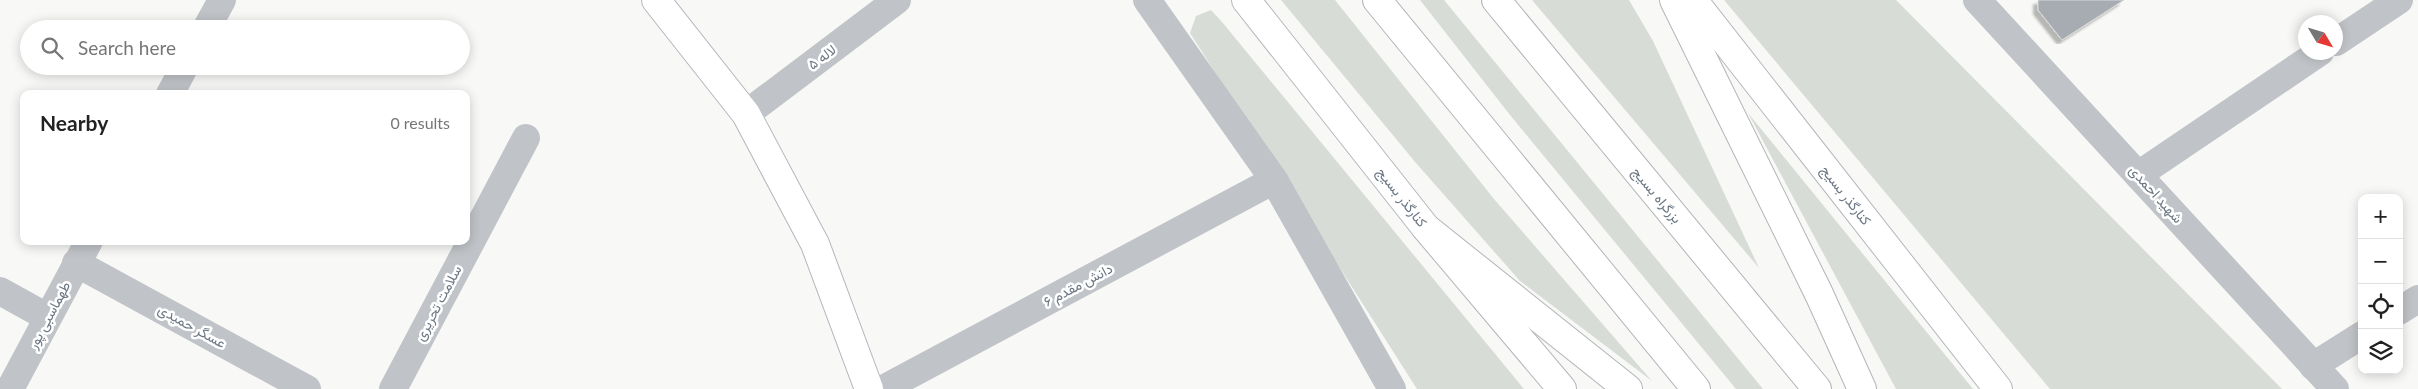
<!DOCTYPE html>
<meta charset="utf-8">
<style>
body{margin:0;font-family:Lato,Vazirmatn,sans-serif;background:#f6f6f6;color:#222}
.controls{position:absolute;right:15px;bottom:15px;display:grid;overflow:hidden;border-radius:10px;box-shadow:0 2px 12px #0003}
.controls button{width:45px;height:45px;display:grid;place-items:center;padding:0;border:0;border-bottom:1px solid #e0e0e0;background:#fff;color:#222;font:25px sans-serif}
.compass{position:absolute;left:2298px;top:15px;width:45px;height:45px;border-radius:50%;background:#fff;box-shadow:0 2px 12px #0003;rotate:128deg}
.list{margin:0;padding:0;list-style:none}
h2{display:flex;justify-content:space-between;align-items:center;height:65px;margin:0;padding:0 20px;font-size:21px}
h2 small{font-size:16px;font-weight:400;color:#767676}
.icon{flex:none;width:28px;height:28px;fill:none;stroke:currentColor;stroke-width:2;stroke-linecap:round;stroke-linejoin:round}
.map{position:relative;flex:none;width:2418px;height:389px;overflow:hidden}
.search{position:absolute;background:#fff;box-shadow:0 2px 12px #0003;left:20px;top:20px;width:450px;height:55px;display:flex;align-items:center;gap:12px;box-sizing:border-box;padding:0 18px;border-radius:28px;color:#767676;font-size:19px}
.panel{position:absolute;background:#fff;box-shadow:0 2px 12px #0003;left:20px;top:90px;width:450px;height:155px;border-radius:10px}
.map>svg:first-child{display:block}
</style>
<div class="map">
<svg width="2418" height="389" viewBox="0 0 2418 389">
<defs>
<filter id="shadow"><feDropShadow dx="-4.5" dy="4.5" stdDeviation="1" flood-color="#0004"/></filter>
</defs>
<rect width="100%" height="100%" fill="#f8f8f6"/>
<g fill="#d8dcd6">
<polygon points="1281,0 1335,0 1494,199 1652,381 1520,281 1416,163"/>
<polygon points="1420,0 1444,0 1763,389 1736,389 1510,115"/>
<polygon points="1532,0 1629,0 1653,41 1759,268"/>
<polygon points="1724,0 1896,0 2282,389 2050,389"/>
<polygon points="1211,10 1222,22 1524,389 1417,389 1190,33 1196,16"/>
<polygon points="1748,113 1973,389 1896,389"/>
</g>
<polygon fill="#a6acb2" stroke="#dadad8" filter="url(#shadow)" points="2038,0 2124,0 2062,40 2038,10"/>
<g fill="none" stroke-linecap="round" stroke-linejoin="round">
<g stroke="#b3b7bb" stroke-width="30">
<g id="secondary">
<polyline points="656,0 746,114 815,244 869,389"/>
<polyline points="1246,0 1426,228 1562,389"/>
<polyline points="1693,0 1998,389"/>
</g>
</g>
<g stroke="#b2b5b8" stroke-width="30">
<g id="highway">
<polyline points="1377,0 1696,389"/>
<polyline points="1496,0 1817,389"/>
<polyline points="1674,0 1819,294 1862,389"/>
<polyline points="1426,228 1628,389"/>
</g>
</g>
<g stroke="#c0c3c7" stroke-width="28">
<polyline points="1147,0 1274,180 1392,389"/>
<polyline points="1977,0 2335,389"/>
<polyline points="206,29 222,0"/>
<polyline points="2336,42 2399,0"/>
<polyline points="170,94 185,66"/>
<polyline points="746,114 897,0"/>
<polyline points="2138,175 2320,52"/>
<polyline points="76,263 307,389"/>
<polyline points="0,291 47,317"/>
<polyline points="2399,311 2418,299"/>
<polyline points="2313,366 2362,335"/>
<polyline points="10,389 89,241"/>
<polyline points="393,389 526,138"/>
<polyline points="883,389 1274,180"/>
</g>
<use href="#secondary" stroke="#fff" stroke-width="28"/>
<use href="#highway" stroke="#fff" stroke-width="28"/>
</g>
<g text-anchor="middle" stroke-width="5" stroke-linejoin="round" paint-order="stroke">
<g font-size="14" fill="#6b7783" stroke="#fff">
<text transform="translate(822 57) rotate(-37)" y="5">لاله ۵</text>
<text transform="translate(2156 194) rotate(48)" y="5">شهید احمدی</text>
<text transform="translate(1657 195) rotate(50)" y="5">بزرگراه بسیج</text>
<text transform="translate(1846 195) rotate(52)" y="5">کنارگذر بسیج</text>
<text transform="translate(1402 197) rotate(52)" y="5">کنارگذر بسیج</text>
<text transform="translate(1078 285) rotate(-28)" y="5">دانش مقدم ۶</text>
<text transform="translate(438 303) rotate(-62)" y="5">سلامت تحریری</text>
<text transform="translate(49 315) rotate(-62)" y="5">طهماسبی پور</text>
<text transform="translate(192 326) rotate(29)" y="5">عسگر حمیدی</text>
</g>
</g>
</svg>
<div class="controls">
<button>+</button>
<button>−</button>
<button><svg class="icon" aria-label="locate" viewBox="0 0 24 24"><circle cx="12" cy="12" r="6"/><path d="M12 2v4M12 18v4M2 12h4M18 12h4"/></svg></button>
<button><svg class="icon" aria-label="layers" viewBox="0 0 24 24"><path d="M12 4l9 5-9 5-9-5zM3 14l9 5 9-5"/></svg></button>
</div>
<svg class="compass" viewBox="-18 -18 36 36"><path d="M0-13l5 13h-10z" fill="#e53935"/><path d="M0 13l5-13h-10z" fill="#767676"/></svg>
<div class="search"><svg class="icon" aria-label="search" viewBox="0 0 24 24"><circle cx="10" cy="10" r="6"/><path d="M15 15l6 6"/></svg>Search here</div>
<section class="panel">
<h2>Nearby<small>0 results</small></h2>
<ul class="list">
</ul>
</section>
</div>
